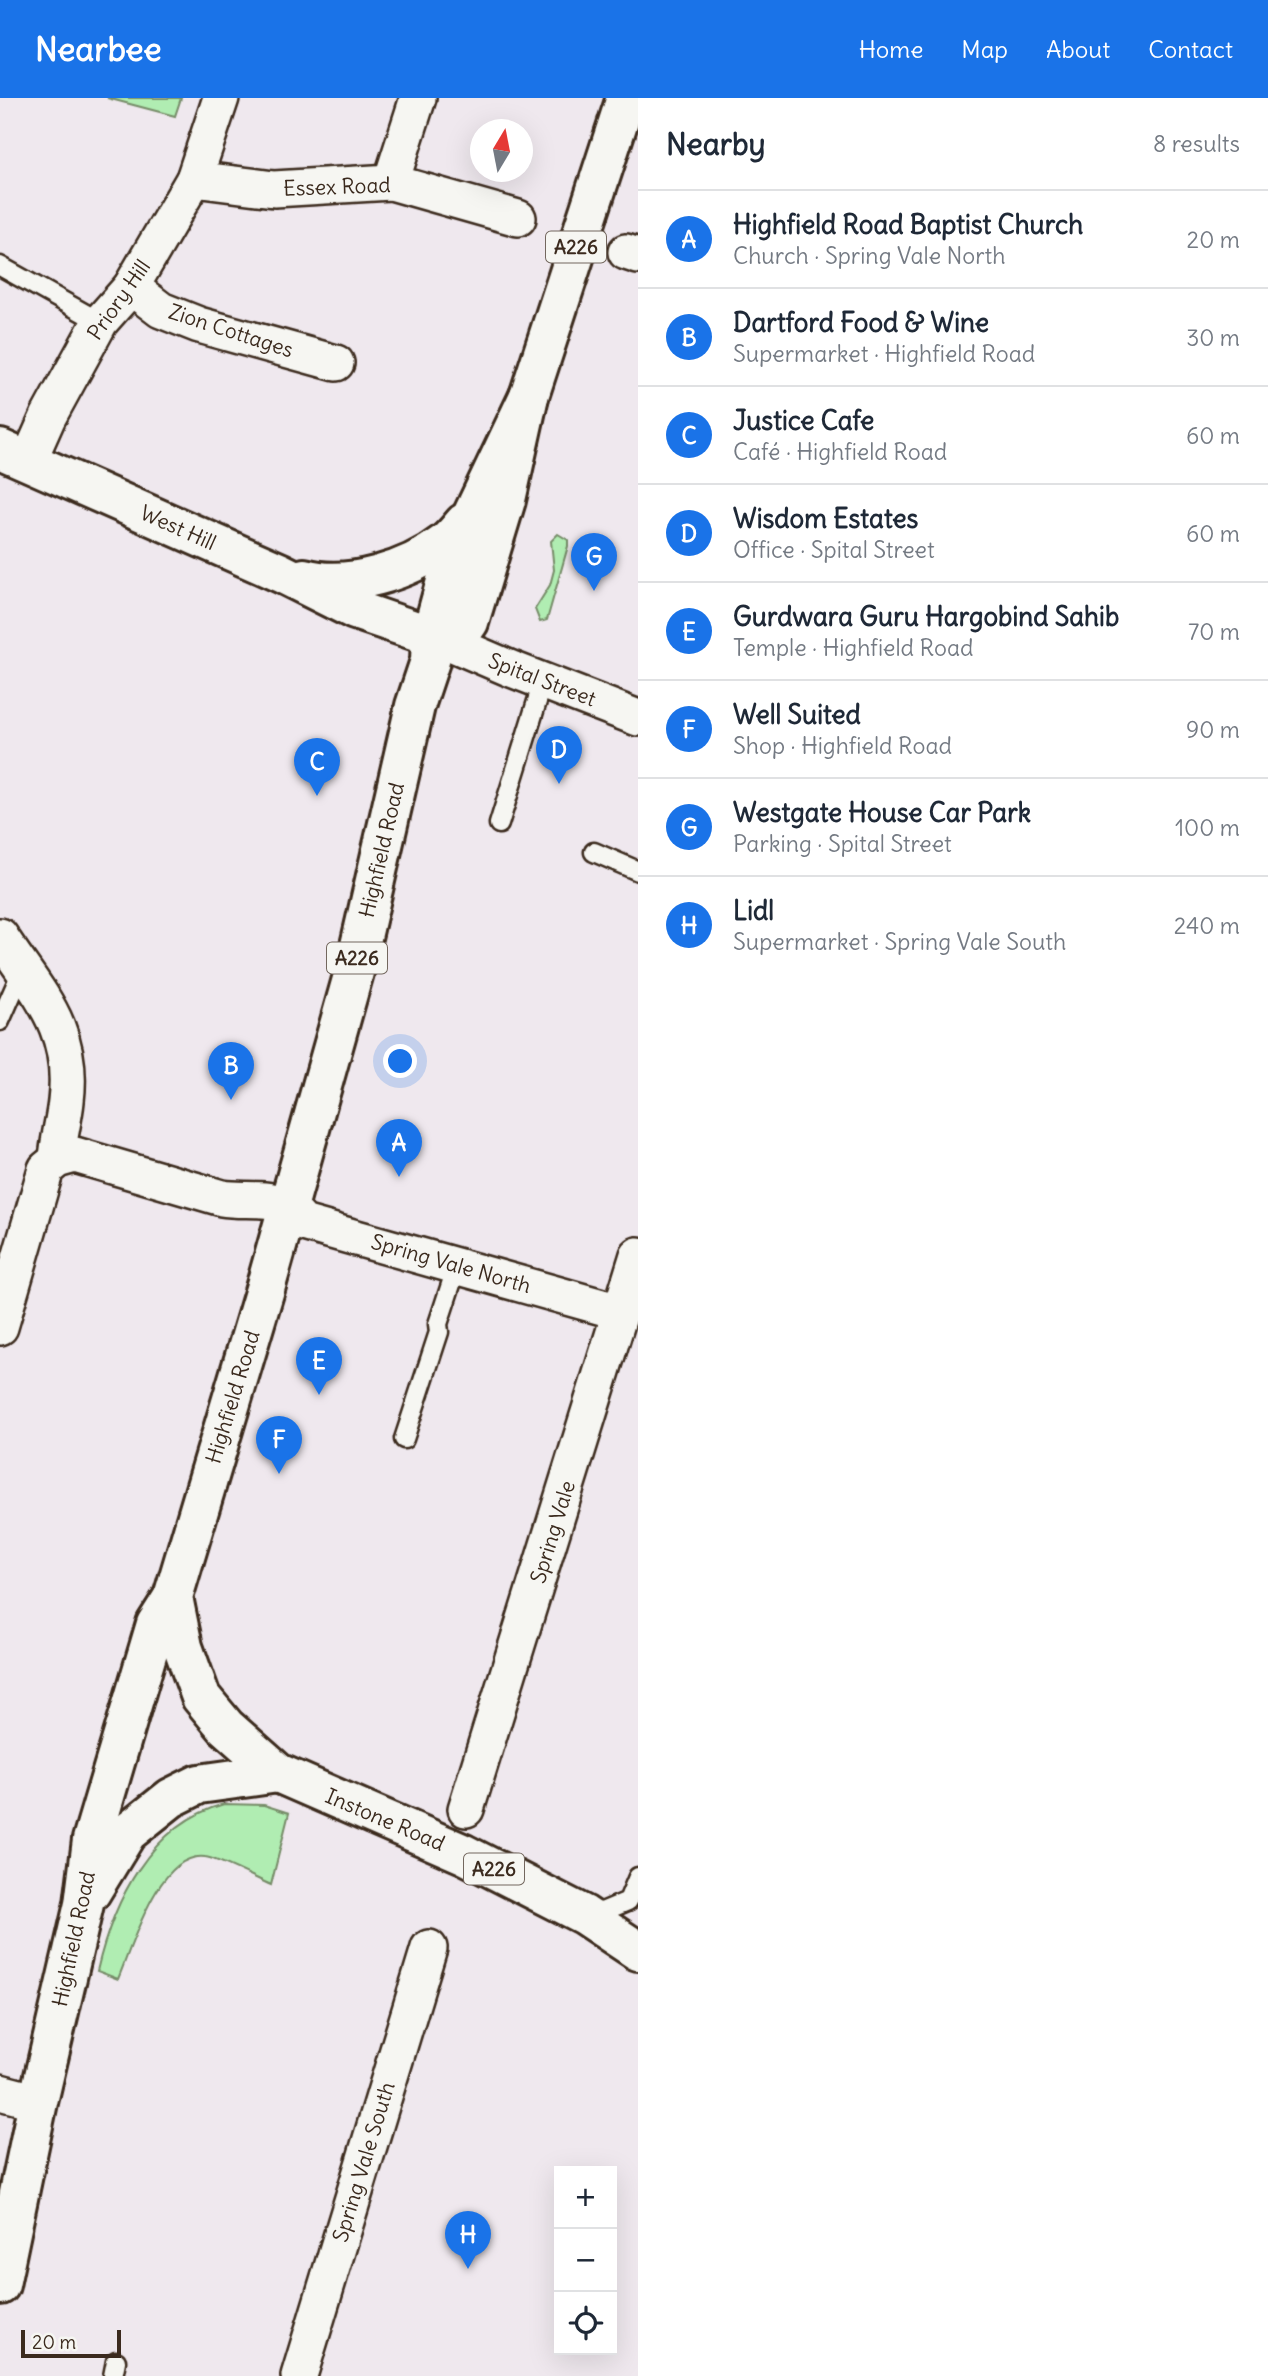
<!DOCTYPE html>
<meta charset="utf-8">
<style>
body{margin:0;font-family:Delius,sans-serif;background:#f6f6f7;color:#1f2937}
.controls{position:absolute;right:21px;bottom:21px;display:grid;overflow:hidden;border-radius:0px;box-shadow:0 7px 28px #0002}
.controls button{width:63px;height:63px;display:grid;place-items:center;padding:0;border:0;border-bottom:2px solid #e0e1e3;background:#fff;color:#1f2937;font:35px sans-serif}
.compass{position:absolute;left:470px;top:21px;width:63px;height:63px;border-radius:50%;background:#fff;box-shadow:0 7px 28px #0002;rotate:10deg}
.scale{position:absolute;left:21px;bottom:18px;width:100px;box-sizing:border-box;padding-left:7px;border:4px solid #3b2a1e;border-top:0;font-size:19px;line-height:24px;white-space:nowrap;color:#3b2a1e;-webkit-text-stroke:5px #f6f6f2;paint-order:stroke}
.you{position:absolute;left:401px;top:964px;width:24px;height:24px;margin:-18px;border:5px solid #fff;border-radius:50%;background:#1a73e8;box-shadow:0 0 0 10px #1a73e833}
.badge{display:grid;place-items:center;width:46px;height:46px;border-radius:50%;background:#1a73e8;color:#fff;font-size:23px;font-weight:700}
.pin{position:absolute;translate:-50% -58px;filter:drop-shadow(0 2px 4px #0008)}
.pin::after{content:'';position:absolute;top:37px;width:24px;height:21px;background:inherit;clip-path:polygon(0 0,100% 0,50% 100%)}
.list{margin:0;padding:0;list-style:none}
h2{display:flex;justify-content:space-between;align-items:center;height:91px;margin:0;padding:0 28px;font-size:30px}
h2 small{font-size:23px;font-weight:400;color:#747a83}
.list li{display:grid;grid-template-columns:46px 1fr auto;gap:21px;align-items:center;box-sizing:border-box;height:98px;padding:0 28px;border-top:2px solid #e0e1e3}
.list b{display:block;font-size:26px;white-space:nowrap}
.list p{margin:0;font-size:23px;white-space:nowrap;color:#747a83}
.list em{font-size:23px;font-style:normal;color:#747a83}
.icon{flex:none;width:38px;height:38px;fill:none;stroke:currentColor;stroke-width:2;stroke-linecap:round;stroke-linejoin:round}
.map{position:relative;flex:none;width:638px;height:2278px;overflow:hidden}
header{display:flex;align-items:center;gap:42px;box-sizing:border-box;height:98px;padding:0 35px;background:#1a73e8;color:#fff}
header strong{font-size:33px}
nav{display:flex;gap:38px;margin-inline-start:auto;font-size:24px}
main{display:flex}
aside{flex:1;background:#fff}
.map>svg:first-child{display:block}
</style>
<header>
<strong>Nearbee</strong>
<nav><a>Home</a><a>Map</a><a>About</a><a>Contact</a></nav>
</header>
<main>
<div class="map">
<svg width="638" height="2278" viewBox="0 0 638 2278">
<rect width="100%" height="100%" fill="#efe8ee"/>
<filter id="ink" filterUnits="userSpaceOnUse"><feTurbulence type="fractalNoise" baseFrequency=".0143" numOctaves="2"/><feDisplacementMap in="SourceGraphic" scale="14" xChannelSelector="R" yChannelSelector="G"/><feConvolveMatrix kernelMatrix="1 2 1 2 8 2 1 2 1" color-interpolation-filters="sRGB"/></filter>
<g filter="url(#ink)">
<g fill="#b0edb2" stroke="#768c68" stroke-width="2">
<polygon points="107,0 181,0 175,18"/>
<polygon points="558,436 568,442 568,448 547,522 540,524 535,511 550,487 554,472 551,443"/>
<path d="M 224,1706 L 264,1707 L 289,1715 L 271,1787 C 257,1781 217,1760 205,1759 C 159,1753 132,1848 118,1881 L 97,1873 C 113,1804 150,1726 224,1706 Z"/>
</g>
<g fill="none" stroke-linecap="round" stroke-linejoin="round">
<g stroke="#3b2a1e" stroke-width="23">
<g id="lane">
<polyline points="0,168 100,224"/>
<polyline points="499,726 543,584"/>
<polyline points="594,754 638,773"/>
<polyline points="0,923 22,873"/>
<polyline points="404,1341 439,1234 438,1226 457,1168"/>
<polyline points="587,1816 604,1813 628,1803 638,1779"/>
<polyline points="113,2278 116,2263"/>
</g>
</g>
<g stroke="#3b2a1e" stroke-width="40">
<g id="street">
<polyline points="194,81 274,91 391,84 518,120"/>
<polyline points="391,84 418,0"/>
<polyline points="626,154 638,158"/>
<polyline points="131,189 161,212 199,227 336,265"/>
<polyline points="28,364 48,319 100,224 131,189 194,81 221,0"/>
<polyline points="446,543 509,570 638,620"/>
<path d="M 0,838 C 37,895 75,929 66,1003 C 64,1023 58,1042 57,1062"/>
<path d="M 0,1229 L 46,1071 L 57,1062 L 75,1057 L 222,1100 C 243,1104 268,1097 287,1109 C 293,1113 298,1120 303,1125 L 620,1214"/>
<polyline points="466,1711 638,1157"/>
<polyline points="0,1994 38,2004"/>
<polyline points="299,2278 429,1850"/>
</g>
</g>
<g stroke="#3b2a1e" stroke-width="44">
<g id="secondary">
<polyline points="91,1794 127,1735 171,1700 199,1686 278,1675"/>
<polyline points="0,2187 38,2004 84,1806 92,1742 156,1526 173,1499"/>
</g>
</g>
<g stroke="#3b2a1e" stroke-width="44">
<g id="primary">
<polyline points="529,298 458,447 446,483 431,538 430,563 415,608 354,874 265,1191 173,1499 183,1549 201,1599 226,1629 278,1675 464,1756 584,1817 638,1853"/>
<polyline points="0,351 281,475 355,512 446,543 460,537 469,524 506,402 529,298 626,0"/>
<path d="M 304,480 C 348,492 409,473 445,445 C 452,440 458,432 464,425"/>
</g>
</g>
<use href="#lane" stroke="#f6f6f2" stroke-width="18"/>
<use href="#street" stroke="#f6f6f2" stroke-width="35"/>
<use href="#secondary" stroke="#f6f6f2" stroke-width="38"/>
<use href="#primary" stroke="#f6f6f2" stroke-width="38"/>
</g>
</g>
<g text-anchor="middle" stroke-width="5" stroke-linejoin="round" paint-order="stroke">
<g fill="#f6f6f2" stroke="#73675e" stroke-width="2">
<rect x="546" y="133.5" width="60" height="31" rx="5"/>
<rect x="327" y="844.5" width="60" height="31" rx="5"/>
<rect x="464" y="1755.5" width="60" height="31" rx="5"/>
</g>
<g font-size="19" font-weight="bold" fill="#3b2a1e">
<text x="576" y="156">A226</text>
<text x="357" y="867">A226</text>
<text x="494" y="1778">A226</text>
</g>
<g font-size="21" fill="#3b2a1e" stroke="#f6f6f2">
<text transform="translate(337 89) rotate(-2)" y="7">Essex Road</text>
<text transform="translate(119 202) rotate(-55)" y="7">Priory Hill</text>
<text transform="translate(231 233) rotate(18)" y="7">Zion Cottages</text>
<text transform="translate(178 430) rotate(24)" y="7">West Hill</text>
<text transform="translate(542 582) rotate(21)" y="7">Spital Street</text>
<text transform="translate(382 752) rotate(-77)" y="7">Highfield Road</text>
<text transform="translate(451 1166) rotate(16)" y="7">Spring Vale North</text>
<text transform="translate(233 1299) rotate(-73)" y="7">Highfield Road</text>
<text transform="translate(553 1434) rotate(-73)" y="7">Spring Vale</text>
<text transform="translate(385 1722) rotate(23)" y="7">Instone Road</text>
<text transform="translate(74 1841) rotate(-78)" y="7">Highfield Road</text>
<text transform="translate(364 2064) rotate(-73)" y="7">Spring Vale South</text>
</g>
</g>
</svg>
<div class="controls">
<button>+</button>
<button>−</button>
<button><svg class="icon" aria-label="locate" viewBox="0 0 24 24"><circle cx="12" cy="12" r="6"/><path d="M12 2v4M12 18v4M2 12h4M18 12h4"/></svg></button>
</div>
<svg class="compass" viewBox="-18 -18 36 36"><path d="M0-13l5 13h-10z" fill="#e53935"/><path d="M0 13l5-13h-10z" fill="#747a83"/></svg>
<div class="scale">20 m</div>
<div class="you"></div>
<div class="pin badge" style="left:399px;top:1079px">A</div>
<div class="pin badge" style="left:231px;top:1002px">B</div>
<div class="pin badge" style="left:317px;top:698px">C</div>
<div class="pin badge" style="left:559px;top:686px">D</div>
<div class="pin badge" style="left:319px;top:1297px">E</div>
<div class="pin badge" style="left:279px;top:1376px">F</div>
<div class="pin badge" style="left:594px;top:493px">G</div>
<div class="pin badge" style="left:468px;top:2171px">H</div>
</div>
<aside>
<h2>Nearby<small>8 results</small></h2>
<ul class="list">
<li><span class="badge">A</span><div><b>Highfield Road Baptist Church</b><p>Church · Spring Vale North</p></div><em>20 m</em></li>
<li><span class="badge">B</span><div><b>Dartford Food &amp; Wine</b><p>Supermarket · Highfield Road</p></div><em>30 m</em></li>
<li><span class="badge">C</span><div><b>Justice Cafe</b><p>Café · Highfield Road</p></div><em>60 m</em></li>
<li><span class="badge">D</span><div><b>Wisdom Estates</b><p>Office · Spital Street</p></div><em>60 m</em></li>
<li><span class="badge">E</span><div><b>Gurdwara Guru Hargobind Sahib</b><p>Temple · Highfield Road</p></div><em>70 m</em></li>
<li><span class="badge">F</span><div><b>Well Suited</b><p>Shop · Highfield Road</p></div><em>90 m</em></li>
<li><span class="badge">G</span><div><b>Westgate House Car Park</b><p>Parking · Spital Street</p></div><em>100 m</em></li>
<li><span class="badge">H</span><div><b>Lidl</b><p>Supermarket · Spring Vale South</p></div><em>240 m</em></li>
</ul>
</aside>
</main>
